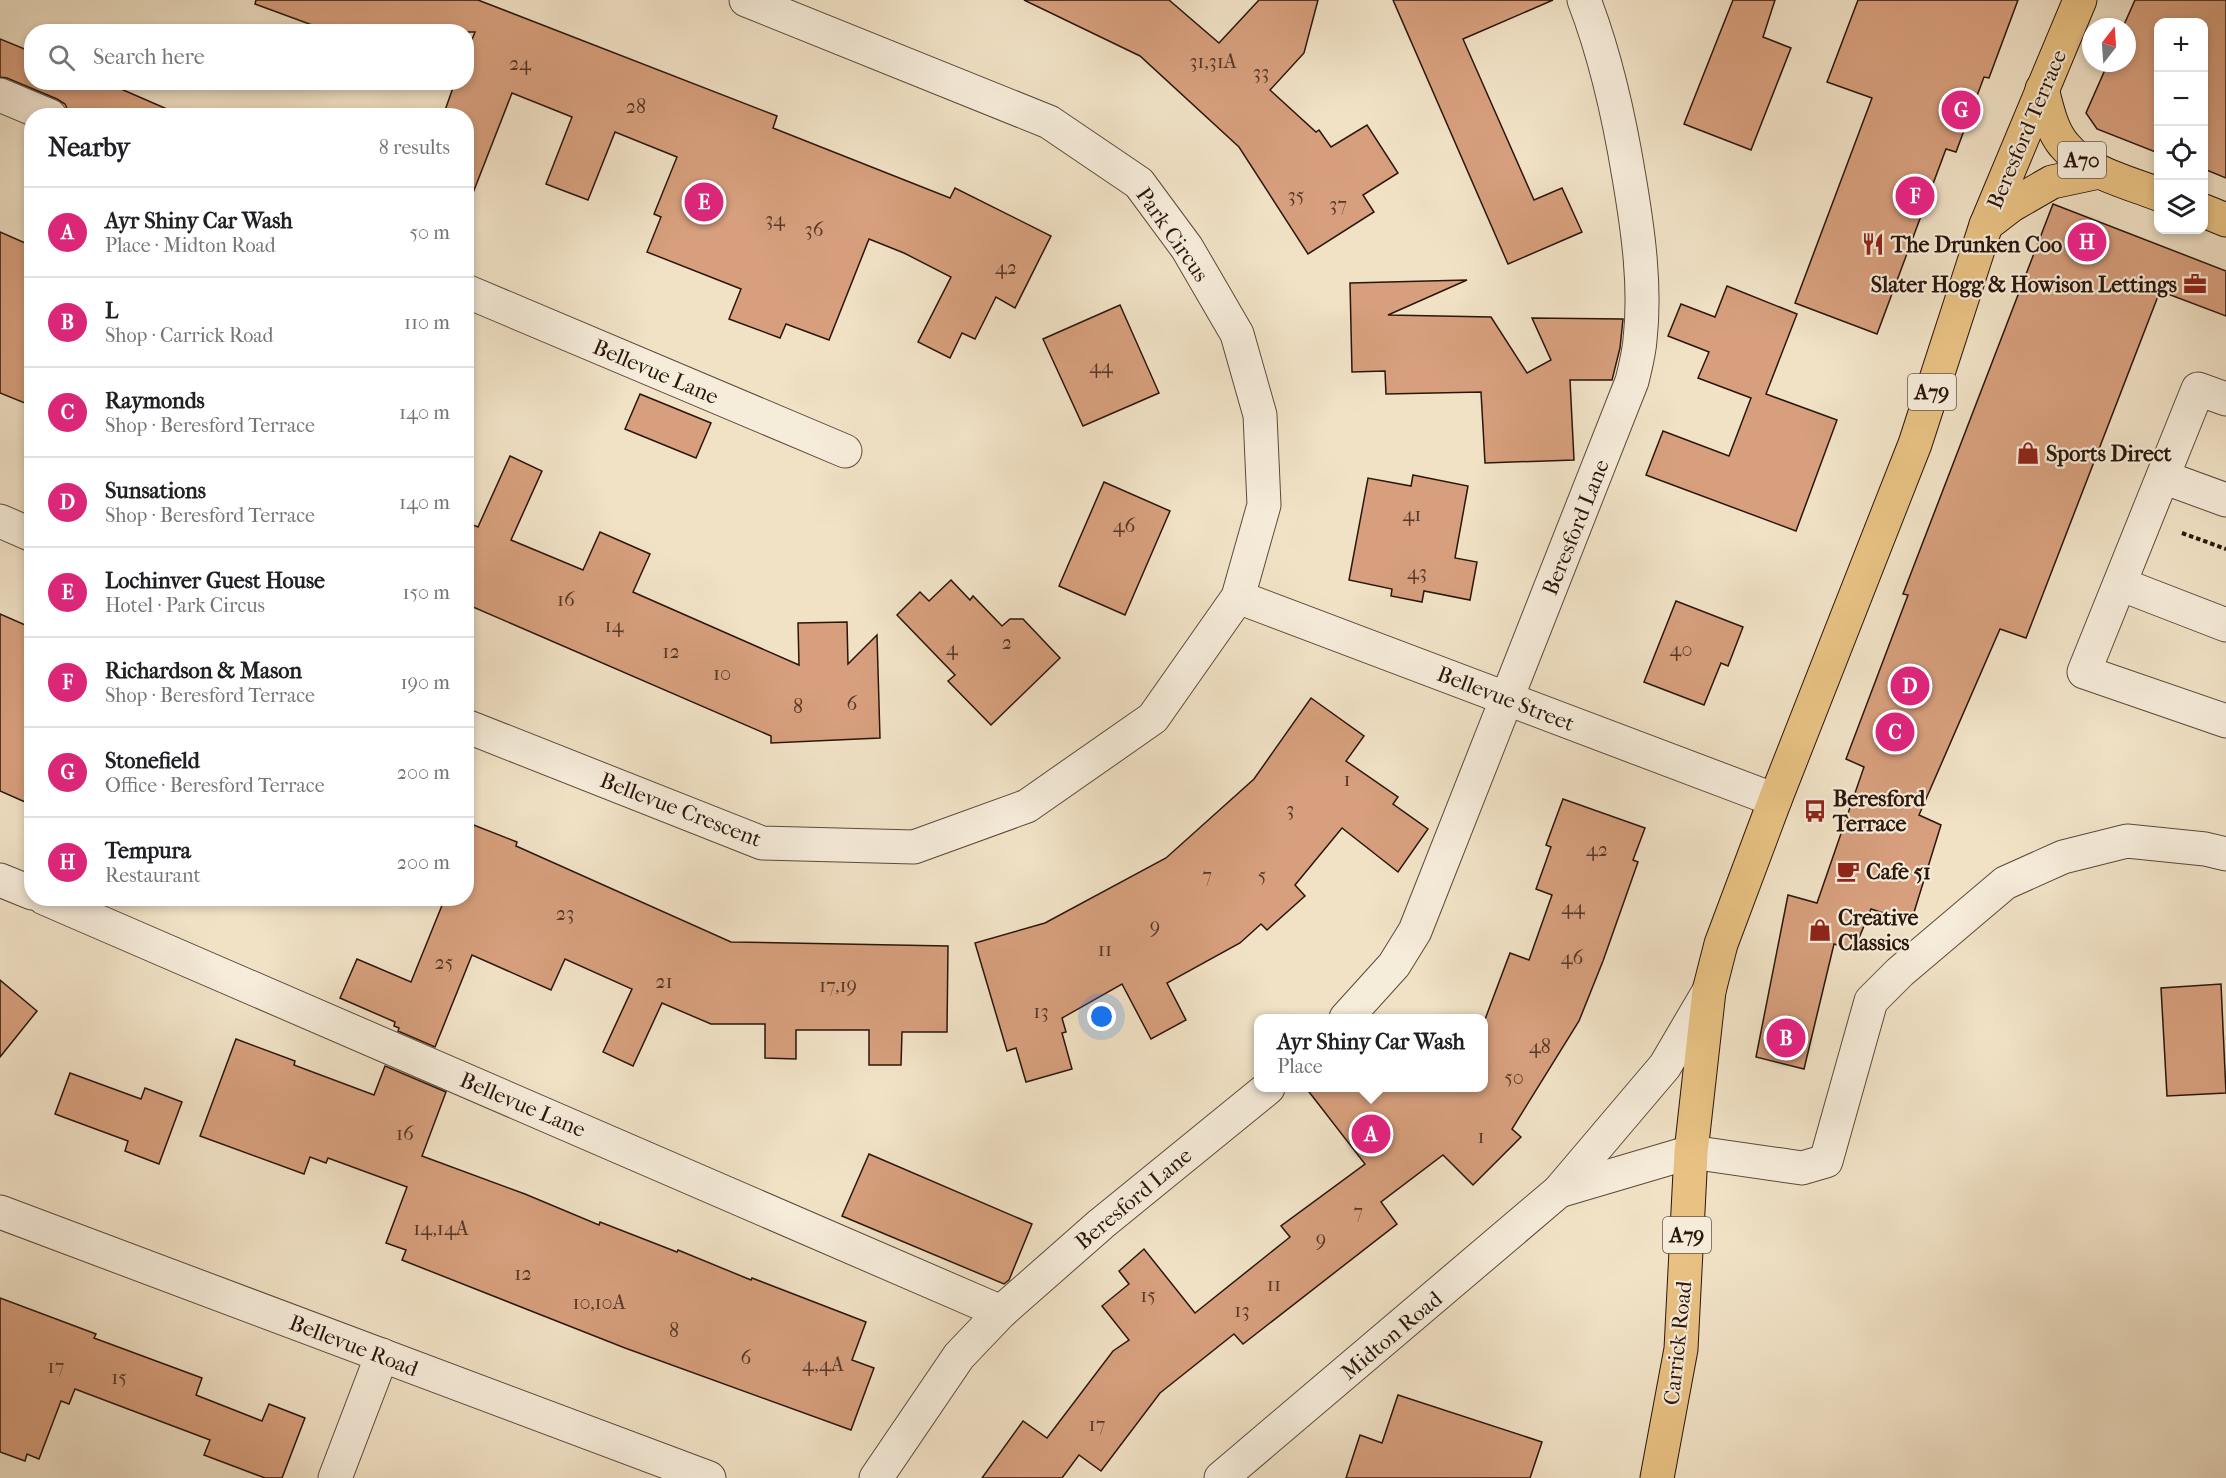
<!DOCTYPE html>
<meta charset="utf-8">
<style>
body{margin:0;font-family:"IM FELL French Canon",serif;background:#f2f2f2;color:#202124}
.controls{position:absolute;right:18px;top:18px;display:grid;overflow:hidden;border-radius:12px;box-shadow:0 3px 9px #0003}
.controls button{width:54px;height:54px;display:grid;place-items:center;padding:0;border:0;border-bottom:2px solid #e0e0e0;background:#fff;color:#202124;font:30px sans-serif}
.compass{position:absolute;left:2082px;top:18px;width:54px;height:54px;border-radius:50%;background:#fff;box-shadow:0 3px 9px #0003;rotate:17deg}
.you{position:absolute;left:1102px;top:1017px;width:21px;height:21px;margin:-15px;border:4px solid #fff;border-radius:50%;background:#1a73e8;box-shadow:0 0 0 9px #1a73e833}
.badge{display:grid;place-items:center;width:39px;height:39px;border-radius:50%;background:#db2777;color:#fff;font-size:20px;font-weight:700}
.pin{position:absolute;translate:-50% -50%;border:3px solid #fff;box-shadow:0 2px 6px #0006}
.popup{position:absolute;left:1254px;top:1014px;width:234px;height:78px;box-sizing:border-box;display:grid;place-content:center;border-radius:12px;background:#fff;filter:drop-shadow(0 2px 4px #0005);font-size:20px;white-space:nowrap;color:#757577}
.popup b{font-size:22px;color:#202124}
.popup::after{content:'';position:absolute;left:50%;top:100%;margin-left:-12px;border:12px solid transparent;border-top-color:#fff}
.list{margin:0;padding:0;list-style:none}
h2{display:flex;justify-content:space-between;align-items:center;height:78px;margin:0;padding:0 24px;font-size:26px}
h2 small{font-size:20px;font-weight:400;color:#757577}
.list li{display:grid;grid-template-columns:39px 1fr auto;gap:18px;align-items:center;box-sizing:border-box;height:90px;padding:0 24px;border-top:2px solid #e0e0e0}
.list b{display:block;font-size:22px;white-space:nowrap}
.list p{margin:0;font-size:20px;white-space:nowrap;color:#757577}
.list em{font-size:20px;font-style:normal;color:#757577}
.icon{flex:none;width:33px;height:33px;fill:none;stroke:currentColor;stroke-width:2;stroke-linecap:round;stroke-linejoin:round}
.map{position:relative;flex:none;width:2226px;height:1478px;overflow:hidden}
.search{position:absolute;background:#fff;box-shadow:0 3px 9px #0003;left:24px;top:24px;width:450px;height:66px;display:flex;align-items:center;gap:15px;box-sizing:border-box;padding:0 21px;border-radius:24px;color:#757577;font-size:22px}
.panel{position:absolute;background:#fff;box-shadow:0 3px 9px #0003;left:24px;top:108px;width:450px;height:798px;border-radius:24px}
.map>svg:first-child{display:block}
</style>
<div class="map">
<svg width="2226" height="1478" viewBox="0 0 2226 1478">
<rect width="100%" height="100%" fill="#f1e2c6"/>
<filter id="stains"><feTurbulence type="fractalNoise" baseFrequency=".00333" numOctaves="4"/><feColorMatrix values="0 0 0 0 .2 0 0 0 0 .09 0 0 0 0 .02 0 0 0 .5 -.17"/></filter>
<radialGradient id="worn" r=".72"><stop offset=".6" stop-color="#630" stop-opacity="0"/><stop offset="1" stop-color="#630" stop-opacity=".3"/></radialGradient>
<g fill="#d79f7d" stroke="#2b160b" stroke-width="1.5">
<polygon points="256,0 478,0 777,116 773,128 821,147 950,198 955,188 1051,236 1015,308 996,297 975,339 962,333 950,358 918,342 951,277 904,253 869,239 829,340 786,324 780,338 729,319 741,289 647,252 661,217 654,214 677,157 615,132 588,200 546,184 572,117 512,93 469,203 466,202 466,116 443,116 455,82 466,82 466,54 475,32 331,32 255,4"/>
<polygon points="1024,0 1169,0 1219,43 1259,0 1318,0 1304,53 1270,90 1316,132 1319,130 1331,147 1367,125 1398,173 1363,195 1374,212 1308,254 1239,147 1140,56"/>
<polygon points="1393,0 1553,0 1463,39 1534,200 1562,188 1582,232 1508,264"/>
<polygon points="1733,0 1775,0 1763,37 1791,48 1751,150 1684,124"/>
<polygon points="1858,0 2018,0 1989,78 1984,77 1956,152 1946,149 1877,334 1795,303 1872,98 1827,82"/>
<polygon points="2135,0 2226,0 2226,178 2204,169 2204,22 2158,22 2158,153 2097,129 2086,113 2108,63 2127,63 2127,27 2123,27"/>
<polygon points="0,39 32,52 32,82 105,82 183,116 78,116 68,111 65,104 57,99 7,78 0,77"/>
<polygon points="2053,204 2226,271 2226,316 2160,291 2026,638 2000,629 1919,815 1941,825 1911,922 1871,909 1854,950 1834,944 1804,1069 1756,1057 1788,895 1817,903 1864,767 1846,759 1908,595 1903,594"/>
<polygon points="0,232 32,246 32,406 0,393"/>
<polygon points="1467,280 1388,315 1491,317 1527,373 1551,360 1532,318 1623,319 1620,348 1612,380 1570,380 1574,460 1485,463 1481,392 1386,394 1385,371 1352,372 1350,283"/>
<polygon points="1727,286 1797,314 1766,394 1837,420 1796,531 1646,475 1663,431 1729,456 1751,398 1698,378 1709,352 1668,336 1681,304 1715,317"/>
<polygon points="1120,305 1159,393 1083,426 1043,339"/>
<polygon points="640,394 711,423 696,458 625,429"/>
<polygon points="510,456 542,471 511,540 583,570 600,532 650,554 633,592 799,665 798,623 847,622 848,664 877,635 880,738 771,743 771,736 466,604 466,522 478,527"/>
<polygon points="1413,475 1468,486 1455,558 1477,562 1470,600 1424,591 1422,602 1391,596 1392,589 1349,580 1368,478 1411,486"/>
<polygon points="1104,482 1170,511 1125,615 1059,586"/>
<polygon points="951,580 970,600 973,596 1002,626 1010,619 1023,619 1060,658 991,725 948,681 955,675 897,615 920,592 929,601"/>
<polygon points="1676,601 1743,627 1728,666 1721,663 1704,705 1644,682"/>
<polygon points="0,614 32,628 32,805 0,791"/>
<polygon points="1311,698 1364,736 1346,761 1398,797 1393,804 1428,829 1398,872 1342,828 1295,885 1305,896 1267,930 1261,924 1240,943 1167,983 1186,1020 1151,1039 1122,984 1062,1018 1066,1032 1062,1033 1072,1069 1026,1082 1016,1048 1007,1051 975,943 1045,923 1166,858 1254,779"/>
<polygon points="1563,799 1645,828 1633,860 1638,862 1603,961 1579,1021 1512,1129 1521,1137 1473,1185 1443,1155 1381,1202 1397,1224 1243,1344 1234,1334 1160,1393 1101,1471 1079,1455 1062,1478 982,1478 1023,1421 1047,1438 1113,1351 1129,1340 1102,1306 1129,1284 1119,1271 1144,1249 1195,1313 1290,1237 1281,1226 1365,1164 1306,1088 1484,1088 1484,1022 1510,953 1529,960 1552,895 1536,889 1551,847 1546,845"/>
<polygon points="466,822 517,842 516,846 731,942 948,946 947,1032 902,1032 901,1065 869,1065 869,1030 796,1030 796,1059 765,1058 765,1024 711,1024 662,1003 633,1066 603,1052 632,989 565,959 551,990 472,955 435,1047 398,1031 399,1028 394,1026 395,1022 340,998 357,959 411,982 445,898 466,898"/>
<polygon points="0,980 37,1011 0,1057"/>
<polygon points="2221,984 2226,1093 2167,1096 2161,988"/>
<polygon points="236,1039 295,1061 294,1065 374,1095 385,1066 446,1092 422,1156 525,1194 599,1225 600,1222 677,1252 678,1250 751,1280 752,1278 866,1322 852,1360 874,1368 851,1430 625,1348 402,1260 406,1250 386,1243 407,1187 328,1158 326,1163 310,1157 304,1174 200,1136"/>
<polygon points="70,1073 141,1099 145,1088 182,1102 159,1164 125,1151 128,1141 55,1114"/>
<polygon points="869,1154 1032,1224 1009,1280 1004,1284 842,1216"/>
<polygon points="0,1298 96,1334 94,1338 202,1378 196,1395 262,1421 269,1404 305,1418 282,1478 265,1478 204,1455 210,1440 75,1389 69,1404 61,1401 39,1459 27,1454 25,1461 0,1452"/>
<polygon points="1398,1395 1542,1442 1530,1478 1346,1478 1360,1435 1382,1443"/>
</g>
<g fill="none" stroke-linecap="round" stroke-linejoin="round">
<g stroke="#5c493a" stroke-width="35">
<g id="minor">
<polyline points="0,95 50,116"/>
<polyline points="466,291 845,451"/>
<polyline points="2226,399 2198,389 2084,672 2226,721"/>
<polyline points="2163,477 2226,500"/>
<polyline points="0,521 32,535"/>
<polyline points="2120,584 2226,625"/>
<polyline points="1238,597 1775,800"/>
<polyline points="466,726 762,843 914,847 1027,806 1153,718 1238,597 1264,505 1260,415 1237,334 1187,248 1139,183 1049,122 746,0"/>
<polyline points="0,880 32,893"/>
<polyline points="44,898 1001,1312"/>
<path d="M 1346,1018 L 1394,965 L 1415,931 L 1632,381 C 1635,368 1639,354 1640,340 C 1646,286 1638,230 1629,177 C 1619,116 1606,57 1584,0"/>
<polyline points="1559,1191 1691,1152 1802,1168 1826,1161 1871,1001 1900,972 2005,883 2063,857 2127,841 2205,849 2226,854"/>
<polyline points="0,1212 709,1478"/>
<polyline points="335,1478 382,1355"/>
<polyline points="876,1478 959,1356 1001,1312 1101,1224 1268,1088"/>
<polyline points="1221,1478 1559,1191 1665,1066 1709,991"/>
</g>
</g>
<g stroke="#2b160b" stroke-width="35">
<g id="major">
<path d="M 2042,89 C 2047,107 2051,130 2064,145 C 2087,173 2127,182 2158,194"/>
<polyline points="2204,211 2226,220"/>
<polyline points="1986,225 2012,205 2052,182 2099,172"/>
<polyline points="1657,1478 1681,1349 1691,1152 1709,991 1721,944 1775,800 1915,444 1986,225 2080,0"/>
</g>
</g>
<polyline stroke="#2b160b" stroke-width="4" stroke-dasharray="4.5 3" stroke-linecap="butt" points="2182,533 2226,549"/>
<use href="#minor" stroke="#f6ecda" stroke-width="33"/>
<use href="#major" stroke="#e8c183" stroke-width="33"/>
</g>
<defs>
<g id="restaurant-bare" transform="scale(1.8)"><path d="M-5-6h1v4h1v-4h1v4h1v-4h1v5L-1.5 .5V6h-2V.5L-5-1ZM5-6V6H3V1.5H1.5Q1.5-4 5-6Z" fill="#8f2418" stroke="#f6ecda" stroke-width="2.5" paint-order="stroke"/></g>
<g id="office-bare" transform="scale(1.8)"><path d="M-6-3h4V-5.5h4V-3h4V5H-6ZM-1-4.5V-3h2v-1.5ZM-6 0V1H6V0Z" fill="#8f2418" stroke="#f6ecda" stroke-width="2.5" paint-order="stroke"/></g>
<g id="shop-bare" transform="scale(1.8)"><path d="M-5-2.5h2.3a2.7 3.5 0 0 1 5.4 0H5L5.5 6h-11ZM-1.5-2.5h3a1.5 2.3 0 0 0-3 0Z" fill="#8f2418" stroke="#f6ecda" stroke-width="2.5" paint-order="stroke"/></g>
<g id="bus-bare" transform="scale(1.8)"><path d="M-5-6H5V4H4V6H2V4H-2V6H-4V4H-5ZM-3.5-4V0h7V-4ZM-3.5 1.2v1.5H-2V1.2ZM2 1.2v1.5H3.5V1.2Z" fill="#8f2418" stroke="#f6ecda" stroke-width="2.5" paint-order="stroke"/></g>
<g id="cafe-bare" transform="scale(1.8)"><path d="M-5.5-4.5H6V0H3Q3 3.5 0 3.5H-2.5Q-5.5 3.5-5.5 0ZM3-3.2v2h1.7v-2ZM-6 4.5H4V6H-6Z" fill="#8f2418" stroke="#f6ecda" stroke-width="2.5" paint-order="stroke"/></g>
</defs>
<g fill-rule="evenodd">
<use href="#restaurant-bare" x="1873" y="244"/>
<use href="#office-bare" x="2195" y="284"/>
<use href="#shop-bare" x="2028" y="453"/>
<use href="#bus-bare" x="1815" y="811"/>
<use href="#cafe-bare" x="1848" y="871"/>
<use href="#shop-bare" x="1820" y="930"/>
</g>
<g text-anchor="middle" stroke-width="4.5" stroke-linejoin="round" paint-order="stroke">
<g font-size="20" fill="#563828">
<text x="1213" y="68">31,31A</text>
<text x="520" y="70">24</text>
<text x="1261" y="79">33</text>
<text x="636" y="113">28</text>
<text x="1296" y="202">35</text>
<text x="1338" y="211">37</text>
<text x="775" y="226">34</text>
<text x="814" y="236">36</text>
<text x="1006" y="274">42</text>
<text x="1101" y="373">44</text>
<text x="1412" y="521">41</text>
<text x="1124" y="532">46</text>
<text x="1417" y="579">43</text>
<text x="566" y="606">16</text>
<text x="614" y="632">14</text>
<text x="1007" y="649">2</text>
<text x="952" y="655">4</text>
<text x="1681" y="656">40</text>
<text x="671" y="658">12</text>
<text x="722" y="680">10</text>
<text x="852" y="710">6</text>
<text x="798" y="713">8</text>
<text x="1347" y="786">1</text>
<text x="1290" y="816">3</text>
<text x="1597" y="856">42</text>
<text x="1207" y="882">7</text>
<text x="1262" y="882">5</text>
<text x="1573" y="914">44</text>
<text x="565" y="920">23</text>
<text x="1155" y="933">9</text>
<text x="1105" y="956">11</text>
<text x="1572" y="964">46</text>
<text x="444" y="969">25</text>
<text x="664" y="988">21</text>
<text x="838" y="992">17,19</text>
<text x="1041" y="1018">13</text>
<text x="1540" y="1053">48</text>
<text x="1514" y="1084">50</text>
<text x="405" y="1140">16</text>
<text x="1481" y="1143">1</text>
<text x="1358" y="1218">7</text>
<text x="441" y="1235">14,14A</text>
<text x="1321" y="1246">9</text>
<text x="523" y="1280">12</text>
<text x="1274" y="1291">11</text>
<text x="1148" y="1302">15</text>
<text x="599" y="1309">10,10A</text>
<text x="1242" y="1317">13</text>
<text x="674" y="1337">8</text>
<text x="746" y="1364">6</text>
<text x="823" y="1371">4,4A</text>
<text x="56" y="1373">17</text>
<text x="119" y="1384">15</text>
<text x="1097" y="1431">17</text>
</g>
<g fill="#f6ecda" stroke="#685649" stroke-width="1.5">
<rect x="2058" y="142" width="48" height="36" rx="4.5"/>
<rect x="1908" y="374" width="48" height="36" rx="4.5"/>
<rect x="1663" y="1217" width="48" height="36" rx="4.5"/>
</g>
<g font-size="21" font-weight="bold" fill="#2b160b">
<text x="2082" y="167">A70</text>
<text x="1932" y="399">A79</text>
<text x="1687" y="1242">A79</text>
</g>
<g font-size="22" fill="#2b160b" stroke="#f6ecda">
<text transform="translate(2026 129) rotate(-67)" y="8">Beresford Terrace</text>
<text transform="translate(1173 234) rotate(55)" y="8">Park Circus</text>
<text transform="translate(656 371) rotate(23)" y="8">Bellevue Lane</text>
<text transform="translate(1575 527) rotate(-68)" y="8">Beresford Lane</text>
<text transform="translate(1506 698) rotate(21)" y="8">Bellevue Street</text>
<text transform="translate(681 809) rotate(21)" y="8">Bellevue Crescent</text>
<text transform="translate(523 1104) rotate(23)" y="8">Bellevue Lane</text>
<text transform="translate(1133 1198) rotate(-40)" y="8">Beresford Lane</text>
<text transform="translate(1391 1335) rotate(-40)" y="8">Midton Road</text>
<text transform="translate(1677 1343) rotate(-84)" y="8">Carrick Road</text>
<text transform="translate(354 1345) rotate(21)" y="8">Bellevue Road</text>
</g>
<g font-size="22" font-weight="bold" fill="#2b160b" stroke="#f6ecda" text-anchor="start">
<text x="1891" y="252">The Drunken Coo</text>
<text x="2177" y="292" text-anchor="end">Slater Hogg &amp; Howison Lettings</text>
<text x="2046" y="461">Sports Direct</text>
<text x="1833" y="806">Beresford<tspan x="1833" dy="25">Terrace</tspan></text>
<text x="1866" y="879">Cafe 51</text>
<text x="1838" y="925">Creative<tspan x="1838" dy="25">Classics</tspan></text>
</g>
</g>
<rect width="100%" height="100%" filter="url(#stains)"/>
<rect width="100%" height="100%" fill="url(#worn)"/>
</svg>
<div class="controls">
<button>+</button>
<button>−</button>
<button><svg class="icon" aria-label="locate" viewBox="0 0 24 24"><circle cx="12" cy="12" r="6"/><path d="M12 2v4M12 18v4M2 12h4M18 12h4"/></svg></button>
<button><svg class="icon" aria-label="layers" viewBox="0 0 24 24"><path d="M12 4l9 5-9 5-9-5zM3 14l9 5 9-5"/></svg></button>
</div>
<svg class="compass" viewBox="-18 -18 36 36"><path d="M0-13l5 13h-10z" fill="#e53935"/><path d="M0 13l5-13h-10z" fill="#757577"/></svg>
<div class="you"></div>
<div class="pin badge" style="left:1371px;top:1134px">A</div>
<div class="popup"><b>Ayr Shiny Car Wash</b>Place</div>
<div class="pin badge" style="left:1786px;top:1038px">B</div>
<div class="pin badge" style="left:1895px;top:732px">C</div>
<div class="pin badge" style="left:1910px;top:686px">D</div>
<div class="pin badge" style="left:704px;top:202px">E</div>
<div class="pin badge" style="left:1915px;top:196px">F</div>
<div class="pin badge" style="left:1961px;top:110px">G</div>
<div class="pin badge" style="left:2087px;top:242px">H</div>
<div class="search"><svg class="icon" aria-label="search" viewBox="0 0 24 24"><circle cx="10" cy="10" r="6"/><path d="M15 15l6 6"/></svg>Search here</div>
<section class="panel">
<h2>Nearby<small>8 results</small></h2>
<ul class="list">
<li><span class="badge">A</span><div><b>Ayr Shiny Car Wash</b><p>Place · Midton Road</p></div><em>50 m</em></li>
<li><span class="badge">B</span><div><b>L</b><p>Shop · Carrick Road</p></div><em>110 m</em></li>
<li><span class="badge">C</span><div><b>Raymonds</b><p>Shop · Beresford Terrace</p></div><em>140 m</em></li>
<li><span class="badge">D</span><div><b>Sunsations</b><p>Shop · Beresford Terrace</p></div><em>140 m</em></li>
<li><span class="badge">E</span><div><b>Lochinver Guest House</b><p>Hotel · Park Circus</p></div><em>150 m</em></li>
<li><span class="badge">F</span><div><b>Richardson &amp; Mason</b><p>Shop · Beresford Terrace</p></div><em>190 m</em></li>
<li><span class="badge">G</span><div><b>Stonefield</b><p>Office · Beresford Terrace</p></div><em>200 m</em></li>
<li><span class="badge">H</span><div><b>Tempura</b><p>Restaurant</p></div><em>200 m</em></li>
</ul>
</section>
</div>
